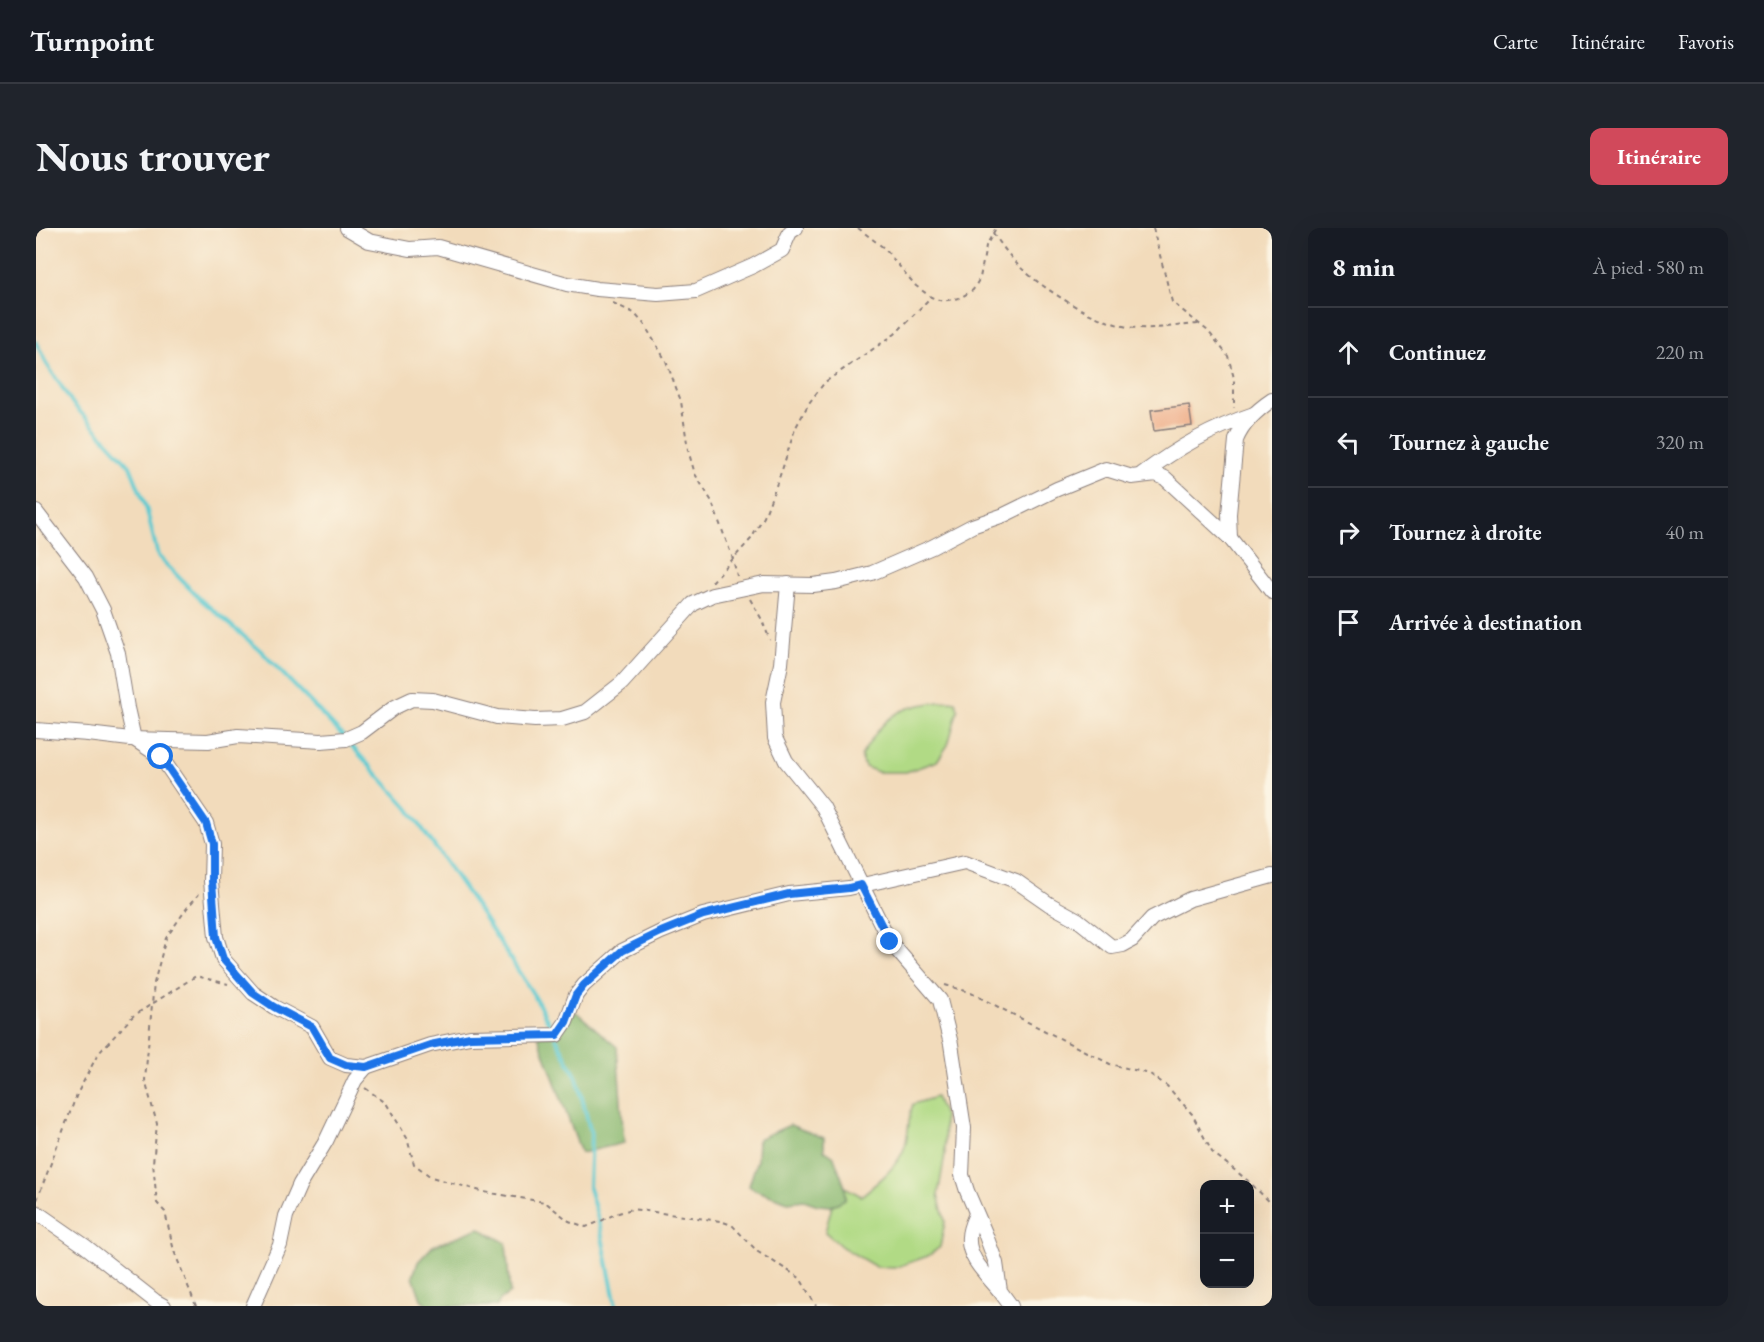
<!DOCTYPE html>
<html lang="fr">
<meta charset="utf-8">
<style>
body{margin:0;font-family:"EB Garamond",serif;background:#20242c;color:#f1f3f6}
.controls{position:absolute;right:18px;bottom:18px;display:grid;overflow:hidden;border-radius:12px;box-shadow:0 6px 24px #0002}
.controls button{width:54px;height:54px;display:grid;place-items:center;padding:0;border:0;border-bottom:2px solid #363941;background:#171b24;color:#f1f3f6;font:30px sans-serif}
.stop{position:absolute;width:18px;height:18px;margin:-14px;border:4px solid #1a73e8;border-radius:50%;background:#fff}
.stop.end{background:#1a73e8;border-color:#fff;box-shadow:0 2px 6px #0008}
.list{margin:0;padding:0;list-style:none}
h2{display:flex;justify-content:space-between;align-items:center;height:78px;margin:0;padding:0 24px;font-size:26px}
h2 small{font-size:20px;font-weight:400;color:#9ea1a6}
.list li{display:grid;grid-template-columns:39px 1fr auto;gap:18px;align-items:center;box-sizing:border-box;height:90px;padding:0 24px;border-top:2px solid #363941}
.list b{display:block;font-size:22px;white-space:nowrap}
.list em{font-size:20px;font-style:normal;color:#9ea1a6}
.icon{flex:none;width:33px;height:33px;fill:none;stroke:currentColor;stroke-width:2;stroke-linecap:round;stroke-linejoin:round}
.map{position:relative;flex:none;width:1236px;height:1078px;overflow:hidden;border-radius:12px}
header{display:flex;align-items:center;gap:36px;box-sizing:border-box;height:84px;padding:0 30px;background:#171b24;border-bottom:2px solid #363941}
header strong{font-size:28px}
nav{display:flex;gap:33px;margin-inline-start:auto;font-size:21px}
.intro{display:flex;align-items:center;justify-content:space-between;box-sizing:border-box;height:144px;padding:0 36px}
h1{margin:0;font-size:42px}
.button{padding:15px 27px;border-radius:12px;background:#d1495b;color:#fff;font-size:21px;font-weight:700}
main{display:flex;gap:36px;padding:0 36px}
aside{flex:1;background:#171b24;border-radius:12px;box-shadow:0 6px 24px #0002}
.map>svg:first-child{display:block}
</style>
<header>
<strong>Turnpoint</strong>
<nav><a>Carte</a><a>Itinéraire</a><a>Favoris</a></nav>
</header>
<div class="intro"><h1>Nous trouver</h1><a class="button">Itinéraire</a></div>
<main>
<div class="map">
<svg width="1236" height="1078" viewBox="0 0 1236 1078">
<rect width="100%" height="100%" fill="#fcf5e5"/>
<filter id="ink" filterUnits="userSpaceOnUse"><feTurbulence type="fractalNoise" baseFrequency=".0167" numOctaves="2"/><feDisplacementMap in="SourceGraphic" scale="12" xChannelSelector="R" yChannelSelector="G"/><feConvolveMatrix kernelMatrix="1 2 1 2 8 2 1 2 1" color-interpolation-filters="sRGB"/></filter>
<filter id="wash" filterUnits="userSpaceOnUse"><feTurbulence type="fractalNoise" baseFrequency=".008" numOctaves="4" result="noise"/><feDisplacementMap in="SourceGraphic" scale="24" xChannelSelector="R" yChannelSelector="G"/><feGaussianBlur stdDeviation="1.35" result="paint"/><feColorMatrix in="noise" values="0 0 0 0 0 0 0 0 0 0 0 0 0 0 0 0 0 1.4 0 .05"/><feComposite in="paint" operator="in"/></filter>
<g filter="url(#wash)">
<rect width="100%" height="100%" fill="#f2dbbb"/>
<g fill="#b1da85" stroke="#6a7e60" stroke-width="1.5">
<path d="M 912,473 L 920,474 L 922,481 L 912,517 L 901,533 L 870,544 L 842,544 L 829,539 L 825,528 C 836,510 849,488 870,481 C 883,476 899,475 912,473 Z"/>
<path d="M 900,869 L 908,888 L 909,926 L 902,967 L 909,993 L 904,1019 L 892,1028 L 858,1040 L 840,1039 L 806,1019 L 789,1004 L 796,978 L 809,970 L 809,959 L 825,968 C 840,956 863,938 869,918 C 873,904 872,890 877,876 Z"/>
</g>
<g fill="#8cba72" stroke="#576e56" stroke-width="1.5">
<polygon points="539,783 581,819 588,915 545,925 502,808 521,807"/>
<polygon points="754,897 788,910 788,922 798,929 809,959 809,971 796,978 782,977 768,972 752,974 719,962 713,958 721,932 722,911"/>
<polygon points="443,1000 470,1015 474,1065 464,1072 461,1078 391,1078 385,1071 377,1048 382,1034 397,1018"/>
</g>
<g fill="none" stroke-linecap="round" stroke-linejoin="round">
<g stroke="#5cc9d0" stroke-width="4">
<polyline points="0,114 10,135 37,176 94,238 110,279 122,328 163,370 224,422 307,508"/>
<polyline points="312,514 372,580 445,685 499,769 517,803"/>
<polyline points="520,810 541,850 555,906 553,960 563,994 580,1078"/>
</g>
</g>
<g id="blocks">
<polygon fill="#efae89" points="1153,177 1156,198 1118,203 1115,182"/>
</g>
</g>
<g filter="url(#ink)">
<use href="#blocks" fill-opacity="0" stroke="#8a7e7b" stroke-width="1.5"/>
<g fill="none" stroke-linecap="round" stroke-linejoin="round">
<g stroke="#8a7e7b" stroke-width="16">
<g id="street">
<polyline points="311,0 333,13 374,21 402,19 531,56 561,61 622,66 660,63 717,38 746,22 754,4 760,0"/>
<path d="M 1106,246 C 1143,219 1174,201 1218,186"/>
<polyline points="0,284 50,349 67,382 82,425 91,480 98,511 125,529 170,595 176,616 175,653 180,709 187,731 217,765 238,779 276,799 294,830 310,837 330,839 394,817 434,809 521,807 530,794 540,767 548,757 586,723 625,704 667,687 753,666 813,660 929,634 980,653 1013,676 1042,692 1076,719 1087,717 1096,712 1116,690 1154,671 1236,648"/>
<path d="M 1194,310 L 1193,286 L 1200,212 C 1207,195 1221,182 1236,172"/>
<polyline points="752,356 745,436 737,474 739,510 750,533 787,579 854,714 904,772 915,816 928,900 926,947 931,963 949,1005 960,1035 964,1063 975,1078"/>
<polyline points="0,502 52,506 94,511 172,513 202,508 285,513 310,511 326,504 359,479 376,471 397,472 461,489 499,492 526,491 549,484 586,455 657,376 676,367 728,356 777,357 800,354 836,345 896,319 936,298 968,287 1021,261 1070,241 1096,249 1120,246 1129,250 1194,310 1236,364"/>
<polyline points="0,984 49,1018 119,1073 128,1078"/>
<path d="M 940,986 C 937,993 933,1001 933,1009 C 931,1030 951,1047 963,1062"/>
<polyline points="217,1078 244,1017 250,988 264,956 290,913 319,852 330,839"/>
</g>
</g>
<g stroke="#8a7e7b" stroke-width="2" stroke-dasharray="4.5 4.5" stroke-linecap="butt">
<polyline points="822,0 848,20 880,58 895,69 906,73 924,70 937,62 944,50 950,18 960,0"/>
<polyline points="1117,0 1136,74 1172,103 1192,128 1198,150 1198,180"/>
<path d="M 957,5 C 965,16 973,28 983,38 C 1008,62 1067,100 1103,100 C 1123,101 1143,97 1163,96"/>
<polyline points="577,75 598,85 608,96 630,133 645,173 652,222 659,246 675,272 697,331 701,348"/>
<polyline points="676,354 715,311 728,289 746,242 759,201 773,175 789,154 859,106 895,69"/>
<polyline points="714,371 725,390 734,412"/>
<polyline points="909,757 933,764 1074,836 1114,846 1131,858 1156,886 1176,924 1211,952 1236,976"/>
<polyline points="329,860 350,875 371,910 378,936 395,949 448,964 509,974 533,993 550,999 563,994 579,986 596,981 684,993 696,997 722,1024 764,1050 780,1078"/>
<polyline points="1,972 41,866 62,826 97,788 160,748 192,756"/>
<polyline points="160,1078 138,1023 129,984 121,975 117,935 121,896 109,852 118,755 130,710 151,680 163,666"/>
</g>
<use href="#street" stroke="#fff" stroke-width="14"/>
</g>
</g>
<g fill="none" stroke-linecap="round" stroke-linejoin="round" filter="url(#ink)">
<polyline stroke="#1a73e8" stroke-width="8" points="125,529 170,595 176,616 176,653 180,709 187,731 217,765 238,779 276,799 294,830 310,837 330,839 394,817 434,809 521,807 530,794 540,767 548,757 586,723 625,704 667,687 753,666 813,660 825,657 854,714"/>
</g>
</svg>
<div class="controls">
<button>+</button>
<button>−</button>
</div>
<div class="stop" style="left:125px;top:529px"></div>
<div class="stop end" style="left:854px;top:714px"></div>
</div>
<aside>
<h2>8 min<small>À pied · 580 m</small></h2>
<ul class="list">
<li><svg class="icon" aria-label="ahead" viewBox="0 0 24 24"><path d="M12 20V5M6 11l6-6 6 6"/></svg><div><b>Continuez</b></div><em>220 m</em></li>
<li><svg class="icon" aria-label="left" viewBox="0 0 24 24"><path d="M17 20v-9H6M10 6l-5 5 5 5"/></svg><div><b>Tournez à gauche</b></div><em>320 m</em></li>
<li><svg class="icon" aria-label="right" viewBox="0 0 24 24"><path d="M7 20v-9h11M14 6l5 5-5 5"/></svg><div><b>Tournez à droite</b></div><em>40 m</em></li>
<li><svg class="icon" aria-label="arrive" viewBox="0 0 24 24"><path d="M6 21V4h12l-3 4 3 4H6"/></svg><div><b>Arrivée à destination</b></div></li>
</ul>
</aside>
</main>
